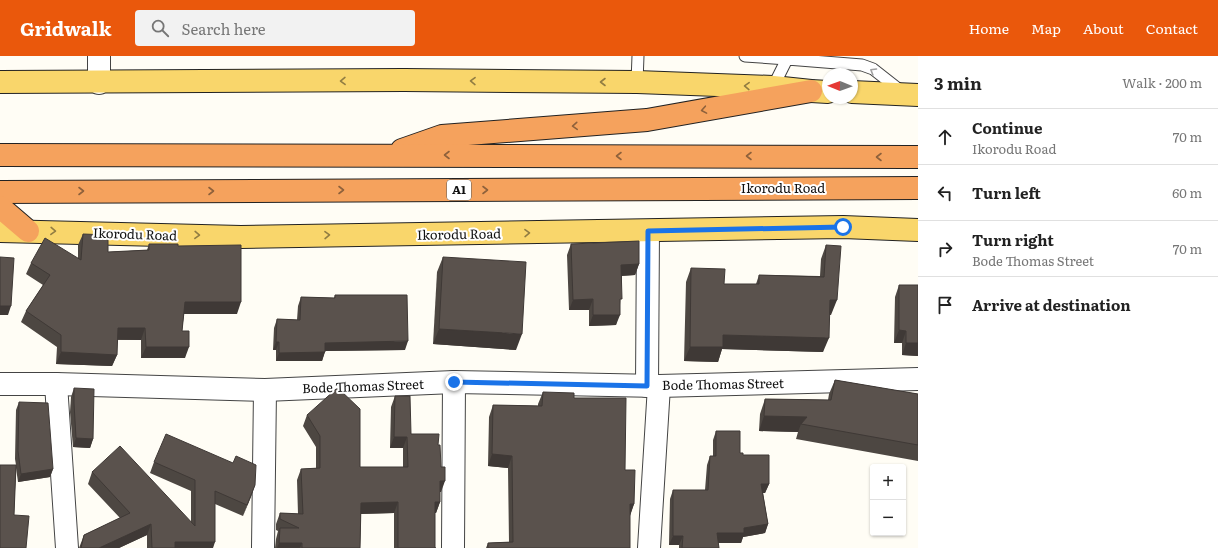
<!DOCTYPE html>
<meta charset="utf-8">
<style>
body{margin:0;font-family:Literata,serif;background:#f2f2f2;color:#222}
.controls{position:absolute;right:12px;bottom:12px;display:grid;overflow:hidden;border-radius:4px;box-shadow:0 1px 3px #0004}
.controls button{width:36px;height:36px;display:grid;place-items:center;padding:0;border:0;border-bottom:1px solid #e0e0e0;background:#fff;color:#222;font:20px sans-serif}
.compass{position:absolute;left:822px;top:12px;width:36px;height:36px;border-radius:50%;background:#fff;box-shadow:0 1px 3px #0004;rotate:271deg}
.stop{position:absolute;width:12px;height:12px;margin:-9px;border:3px solid #1a73e8;border-radius:50%;background:#fff}
.stop.end{background:#1a73e8;border-color:#fff;box-shadow:0 1px 4px #0008}
.list{margin:0;padding:0;list-style:none}
h2{display:flex;justify-content:space-between;align-items:center;height:52px;margin:0;padding:0 16px;font-size:17px}
h2 small{font-size:13px;font-weight:400;color:#767676}
.list li{display:grid;grid-template-columns:26px 1fr auto;gap:12px;align-items:center;box-sizing:border-box;height:56px;padding:0 16px;border-top:1px solid #e0e0e0}
.list b{display:block;font-size:15px;white-space:nowrap}
.list p{margin:0;font-size:13px;white-space:nowrap;color:#767676}
.list em{font-size:13px;font-style:normal;color:#767676}
.icon{flex:none;width:22px;height:22px;fill:none;stroke:currentColor;stroke-width:2;stroke-linecap:round;stroke-linejoin:round}
.map{position:relative;flex:none;width:918px;height:492px;overflow:hidden}
header{display:flex;align-items:center;gap:24px;box-sizing:border-box;height:56px;padding:0 20px;background:#ea580c;color:#fff}
header strong{font-size:19px}
nav{display:flex;gap:22px;margin-inline-start:auto;font-size:14px}
.search{width:280px;height:36px;background:#f2f2f2;display:flex;align-items:center;gap:10px;box-sizing:border-box;padding:0 14px;border-radius:4px;color:#767676;font-size:15px}
main{display:flex}
aside{flex:1;background:#fff}
.map>svg:first-child{display:block}
</style>
<header>
<strong>Gridwalk</strong>
<div class="search"><svg class="icon" aria-label="search" viewBox="0 0 24 24"><circle cx="10" cy="10" r="6"/><path d="M15 15l6 6"/></svg>Search here</div>
<nav><a>Home</a><a>Map</a><a>About</a><a>Contact</a></nav>
</header>
<main>
<div class="map">
<svg width="918" height="492" viewBox="0 0 918 492">
<rect width="100%" height="100%" fill="#fffdf5"/>
<g fill="none" stroke-linecap="round" stroke-linejoin="round">
<g stroke="#444" stroke-width="13">
<g id="lane">
<polyline points="745,0 787,3"/>
<polyline points="637,26 638,0"/>
<polyline points="773,31 787,3 862,9 873,13 901,35"/>
</g>
</g>
<g stroke="#444" stroke-width="24">
<g id="street">
<polyline points="99,27 99,0"/>
<polyline points="0,328 56,328 265,334 454,326 659,330 918,323"/>
<polyline points="56,328 67,492"/>
<polyline points="647,330 648,175"/>
<polyline points="263,492 265,334"/>
<polyline points="453,492 454,326"/>
<polyline points="649,492 659,330"/>
</g>
</g>
<g stroke="#222" stroke-width="24">
<g id="primary">
<polyline points="0,26 404,24 637,26 773,31 811,35 828,36"/>
<polyline points="852,36 918,39"/>
<polyline points="0,175 241,181 843,171 918,174"/>
</g>
</g>
<g stroke="#222" stroke-width="24">
<g id="highway">
<polyline points="402,94 442,80 647,64 811,35"/>
<polyline points="0,99 918,101"/>
<polyline points="0,136 918,132"/>
<polyline points="0,151 28,175"/>
</g>
</g>
<use href="#lane" stroke="#fff" stroke-width="11"/>
<use href="#street" stroke="#fff" stroke-width="22"/>
<use href="#primary" stroke="#f9d66b" stroke-width="22"/>
<use href="#highway" stroke="#f5a25d" stroke-width="22"/>
</g>
<g fill="#4d4742">
<polygon points="83,178 108,196 147,194 149,188 178,190 237,258 184,258 182,275 185,302 141,302 141,284 117,284 117,299 112,310 56,308 57,291 21,266 26,255 43,229 26,218 31,207 78,202 78,189"/>
<polygon points="571,188 639,208 635,219 622,220 620,249 616,269 589,270 589,254 569,254 567,199"/>
<polygon points="826,189 831,259 829,258 823,296 722,293 718,306 684,305 686,226 691,212 724,228 756,228 759,219 820,220 821,203"/>
<polygon points="443,201 516,294 433,288 437,216"/>
<polygon points="899,229 918,300 902,299 902,287 894,287 895,241"/>
<polygon points="335,239 405,294 325,295 322,305 276,305 276,294 273,294 274,272 277,263 297,264 298,250 301,241 334,242"/>
<polygon points="835,324 918,338 918,405 796,383 798,376 759,375 760,358 765,343 828,344 829,338"/>
<polygon points="74,332 93,383 90,392 73,391 70,356 71,341"/>
<polygon points="543,336 574,342 625,414 634,448 630,459 630,492 486,492 488,487 509,486 508,412 488,410 489,361 493,349 538,350 538,348"/>
<polygon points="395,340 411,378 438,389 441,436 440,436 440,446 436,457 435,457 435,492 436,492 394,492 394,457 361,458 360,492 275,492 276,483 278,475 276,474 276,468 280,457 298,458 297,424 301,413 316,412 316,391 303,370 307,359 360,411 403,411 403,392 390,392 391,351"/>
<polygon points="19,346 53,413 50,421 18,426 16,412 14,459 0,492 16,409 15,403 16,354"/>
<polygon points="716,375 740,397 743,399 769,428 765,437 763,437 768,468 765,477 743,481 741,487 718,487 719,492 679,492 679,489 669,489 670,443 673,434 705,434 707,409 710,400 713,400 713,384"/>
<polygon points="154,406 255,429 243,460 215,448 213,492 147,492 147,479 119,492 79,492 84,479 120,462 88,428 92,416 191,466 191,435 150,417"/>
</g>
<g fill="#3f3936">
<polygon points="639,208 635,219 617,220 621,209"/>
<polygon points="593,243 589,254 569,254 573,244"/>
<polygon points="830,244 837,244 831,259 825,258"/>
<polygon points="185,246 241,246 237,258 181,258"/>
<polygon points="0,250 11,250 8,259 0,259"/>
<polygon points="593,259 620,259 616,269 589,270"/>
<polygon points="118,272 145,272 141,284 114,283"/>
<polygon points="439,273 522,278 516,294 433,288"/>
<polygon points="899,274 906,275 902,287 894,287"/>
<polygon points="723,279 829,282 823,296 722,293 718,306 684,305 690,291"/>
<polygon points="408,285 405,294 322,295 325,287"/>
<polygon points="276,286 279,286 276,294 273,294"/>
<polygon points="906,287 918,287 918,300 902,299"/>
<polygon points="146,291 189,291 185,302 141,302"/>
<polygon points="61,296 117,299 112,310 56,308"/>
<polygon points="325,296 322,305 276,305 279,297"/>
<polygon points="764,360 807,361 801,368 798,376 759,375"/>
<polygon points="394,381 407,381 403,392 390,392"/>
<polygon points="76,382 93,383 90,392 73,391"/>
<polygon points="492,398 512,400 508,412 488,410"/>
<polygon points="53,413 50,421 18,426 21,418"/>
<polygon points="440,425 445,425 441,436 436,436"/>
<polygon points="761,428 769,428 765,437 758,437"/>
<polygon points="255,429 251,441 243,460 247,449"/>
<polygon points="398,446 394,457 357,458 361,447"/>
<polygon points="435,446 440,446 436,457 430,457"/>
<polygon points="630,448 634,448 630,460"/>
<polygon points="151,468 147,479 119,492 99,492"/>
<polygon points="768,468 765,477 743,481 741,487 713,487 717,477"/>
<polygon points="673,480 683,480 679,489 669,489"/>
<polygon points="175,486 215,486 213,492 173,492"/>
<polygon points="279,487 302,487 300,492 277,492"/>
</g>
<g fill="#5a524d" stroke="#3f3936">
<polygon points="83,178 108,179 108,196 149,194 149,188 178,188 178,190 241,189 241,246 185,246 182,275 189,275 189,291 146,291 145,272 118,272 117,299 61,296 61,279 26,255 50,219 31,207 45,182 81,204"/>
<polygon points="639,185 639,208 621,209 622,243 620,243 620,259 593,259 593,243 573,244 571,188"/>
<polygon points="826,189 841,190 837,244 830,244 829,282 723,279 723,291 690,291 691,212 725,213 724,228 759,228 759,219 824,221"/>
<polygon points="0,201 14,202 11,250 0,250"/>
<polygon points="443,201 526,206 522,278 439,273"/>
<polygon points="899,229 918,229 918,287 906,287 906,275 899,274"/>
<polygon points="335,239 407,239 408,285 325,287 325,296 279,297 279,286 276,286 277,263 300,264 301,241 335,242"/>
<polygon points="835,324 918,338 918,389 801,368 807,361 764,360 765,343 831,344"/>
<polygon points="74,332 94,333 93,383 76,382 74,347"/>
<polygon points="336,333 339,333 360,353 360,411 408,411 407,381 394,381 395,340 410,340 411,378 439,378 438,389 440,389 441,411 445,411 445,425 440,425 440,446 435,446 435,492 436,492 398,492 398,446 361,447 360,492 302,492 302,487 279,487 280,472 299,472 280,463 280,457 303,458 301,413 320,412 320,380 307,359"/>
<polygon points="543,336 574,337 574,342 626,342 625,414 635,414 634,448 630,448 630,492 488,492 488,487 513,486 512,400 492,398 493,349 542,350"/>
<polygon points="19,346 48,347 53,413 21,418 18,395"/>
<polygon points="716,375 740,375 740,397 743,397 743,399 769,399 769,428 761,428 768,468 744,472 744,477 717,477 719,492 682,492 683,480 673,480 673,434 708,434 710,400 716,400"/>
<polygon points="166,378 233,407 236,400 256,409 255,429 247,449 215,435 215,486 175,486 175,492 152,492 151,468 99,492 81,492 84,479 130,457 92,416 120,390 195,470 195,424 154,406"/>
<polygon points="0,409 16,409 14,459 29,460 26,492 0,492"/>
</g>
<defs><path id="oneway-chevron" d="M-2-3.5L2.5 0L-2 3.5" fill="none" stroke-width="1.6" stroke-linecap="round" stroke-linejoin="round"/></defs>
<use stroke="#a0a0a0" href="#oneway-chevron" transform="translate(873 15) rotate(-149)"/>
<g stroke="#917d42">
<use href="#oneway-chevron" transform="translate(343 25) rotate(179)"/>
<use href="#oneway-chevron" transform="translate(473 25) rotate(-179)"/>
<use href="#oneway-chevron" transform="translate(603 26) rotate(-180)"/>
<use href="#oneway-chevron" transform="translate(747 30) rotate(-178)"/>
<use href="#oneway-chevron" transform="translate(53 175) rotate(2)"/>
<use href="#oneway-chevron" transform="translate(527 177) rotate(-1)"/>
<use href="#oneway-chevron" transform="translate(197 179) rotate(2)"/>
<use href="#oneway-chevron" transform="translate(327 179) rotate(-1)"/>
</g>
<g stroke="#8e613b">
<use href="#oneway-chevron" transform="translate(704 54) rotate(170)"/>
<use href="#oneway-chevron" transform="translate(575 70) rotate(176)"/>
<use href="#oneway-chevron" transform="translate(447 99) rotate(-180)"/>
<use href="#oneway-chevron" transform="translate(619 100) rotate(-180)"/>
<use href="#oneway-chevron" transform="translate(749 100) rotate(-180)"/>
<use href="#oneway-chevron" transform="translate(879 101) rotate(-180)"/>
<use href="#oneway-chevron" transform="translate(341 134)"/>
<use href="#oneway-chevron" transform="translate(485 134)"/>
<use href="#oneway-chevron" transform="translate(81 135)"/>
<use href="#oneway-chevron" transform="translate(211 135)"/>
</g>
<g fill="none" stroke-linecap="round" stroke-linejoin="round">
<polyline stroke="#1a73e8" stroke-width="5" points="454,326 647,330 648,175 843,171"/>
</g>
<g text-anchor="middle" stroke-width="4" stroke-linejoin="round" paint-order="stroke">
<rect fill="#fff" stroke="#585858" stroke-width="1" x="447" y="124" width="24" height="20" rx="3"/>
<g font-size="12" font-weight="bold" fill="#111">
<text x="459" y="138">A1</text>
</g>
<g font-size="13" fill="#111" stroke="#fff">
<text x="783" y="137">Ikorodu Road</text>
<text transform="translate(135 178) rotate(2)" y="5">Ikorodu Road</text>
<text transform="translate(459 178) rotate(-1)" y="5">Ikorodu Road</text>
<text transform="translate(723 328) rotate(-1)" y="5">Bode Thomas Street</text>
<text transform="translate(363 330) rotate(-2)" y="5">Bode Thomas Street</text>
</g>
</g>
</svg>
<div class="controls">
<button>+</button>
<button>−</button>
</div>
<svg class="compass" viewBox="-18 -18 36 36"><path d="M0-13l5 13h-10z" fill="#e53935"/><path d="M0 13l5-13h-10z" fill="#767676"/></svg>
<div class="stop" style="left:843px;top:171px"></div>
<div class="stop end" style="left:454px;top:326px"></div>
</div>
<aside>
<h2>3 min<small>Walk · 200 m</small></h2>
<ul class="list">
<li><svg class="icon" aria-label="ahead" viewBox="0 0 24 24"><path d="M12 20V5M6 11l6-6 6 6"/></svg><div><b>Continue</b><p>Ikorodu Road</p></div><em>70 m</em></li>
<li><svg class="icon" aria-label="left" viewBox="0 0 24 24"><path d="M17 20v-9H6M10 6l-5 5 5 5"/></svg><div><b>Turn left</b></div><em>60 m</em></li>
<li><svg class="icon" aria-label="right" viewBox="0 0 24 24"><path d="M7 20v-9h11M14 6l5 5-5 5"/></svg><div><b>Turn right</b><p>Bode Thomas Street</p></div><em>70 m</em></li>
<li><svg class="icon" aria-label="arrive" viewBox="0 0 24 24"><path d="M6 21V4h12l-3 4 3 4H6"/></svg><div><b>Arrive at destination</b></div></li>
</ul>
</aside>
</main>
